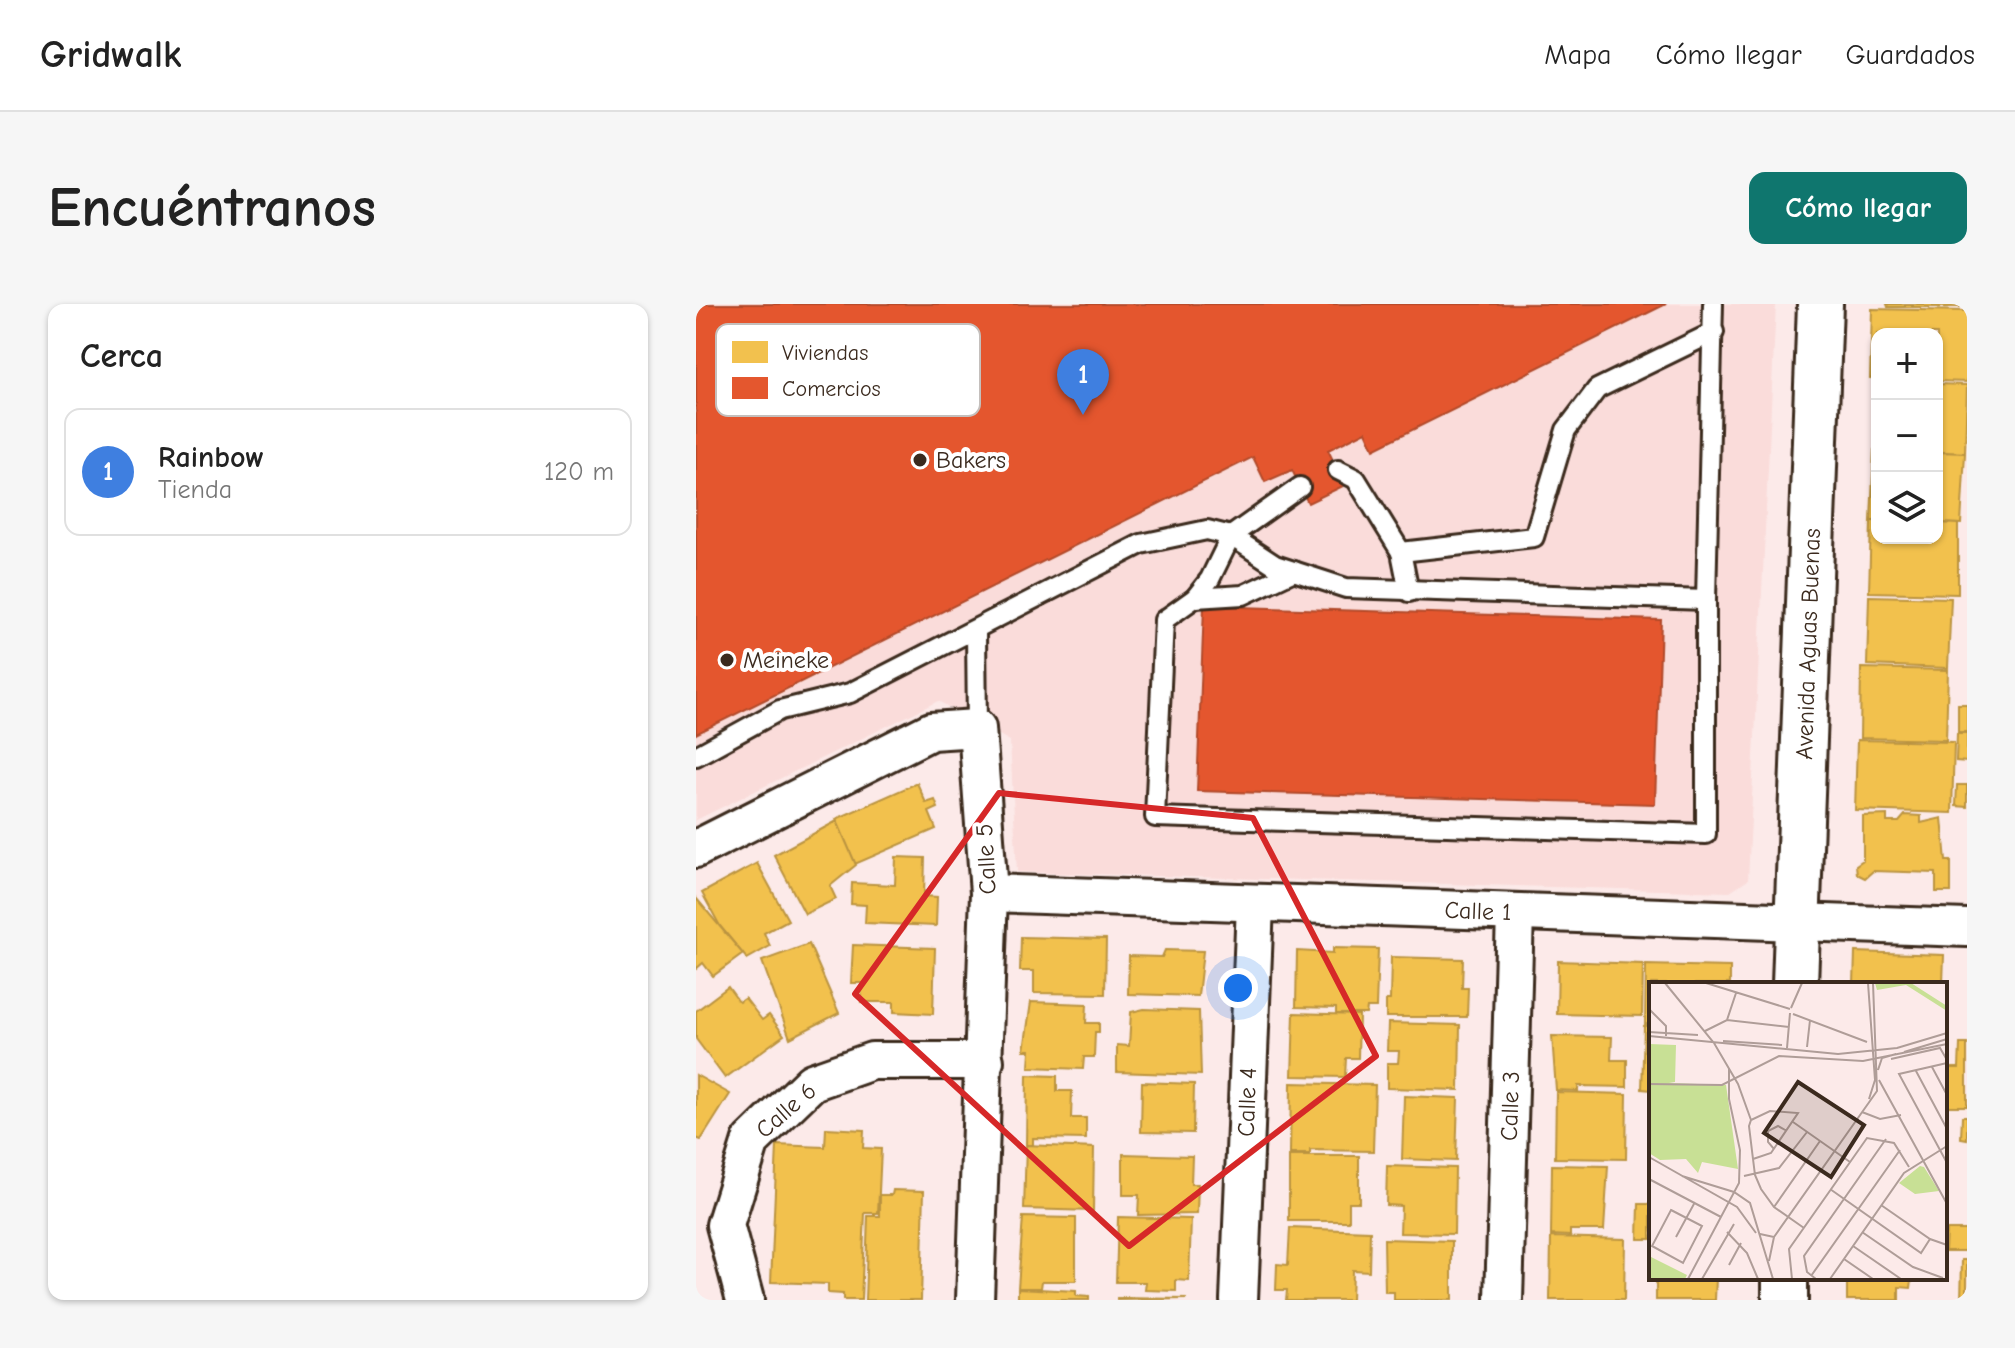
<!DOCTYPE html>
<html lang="es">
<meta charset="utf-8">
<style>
body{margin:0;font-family:"Comic Neue",sans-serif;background:#f6f6f6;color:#222}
.controls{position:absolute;right:24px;top:24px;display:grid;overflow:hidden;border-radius:16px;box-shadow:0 2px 6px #0004}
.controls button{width:72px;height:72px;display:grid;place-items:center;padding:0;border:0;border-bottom:2px solid #e0e0e0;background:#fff;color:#222;font:40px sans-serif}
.you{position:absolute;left:542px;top:684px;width:28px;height:28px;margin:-20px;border:6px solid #fff;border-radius:50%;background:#1a73e8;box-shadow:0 0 0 12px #1a73e833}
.badge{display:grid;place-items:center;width:52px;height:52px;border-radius:50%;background:#0f766e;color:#fff;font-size:26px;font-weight:700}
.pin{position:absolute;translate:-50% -66px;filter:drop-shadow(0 2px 4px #0008)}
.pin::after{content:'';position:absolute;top:42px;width:28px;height:24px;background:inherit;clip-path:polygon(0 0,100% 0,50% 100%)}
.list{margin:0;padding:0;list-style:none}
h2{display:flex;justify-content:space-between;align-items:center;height:104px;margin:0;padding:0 32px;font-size:34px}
h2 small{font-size:26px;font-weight:400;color:#767676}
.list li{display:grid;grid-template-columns:52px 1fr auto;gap:24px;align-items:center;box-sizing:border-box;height:128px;margin:0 16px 16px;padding:0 16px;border:2px solid #e0e0e0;border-radius:16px}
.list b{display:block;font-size:30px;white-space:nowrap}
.list p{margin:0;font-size:26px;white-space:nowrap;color:#767676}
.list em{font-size:26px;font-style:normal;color:#767676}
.icon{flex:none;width:44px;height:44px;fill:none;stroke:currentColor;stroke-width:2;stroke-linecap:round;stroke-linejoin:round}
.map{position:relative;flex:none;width:1271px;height:996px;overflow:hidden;border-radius:16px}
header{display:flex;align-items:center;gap:48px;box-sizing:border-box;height:112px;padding:0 40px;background:#fff;border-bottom:2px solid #e0e0e0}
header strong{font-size:38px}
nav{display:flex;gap:44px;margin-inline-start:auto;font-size:28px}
.intro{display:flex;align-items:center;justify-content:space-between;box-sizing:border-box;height:192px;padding:0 48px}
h1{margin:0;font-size:56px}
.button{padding:20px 36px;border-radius:16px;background:#0f766e;color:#fff;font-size:28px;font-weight:700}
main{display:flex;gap:48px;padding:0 48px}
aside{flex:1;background:#fff;border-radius:16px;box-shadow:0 2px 6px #0004}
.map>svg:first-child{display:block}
</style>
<header>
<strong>Gridwalk</strong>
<nav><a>Mapa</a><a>Cómo llegar</a><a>Guardados</a></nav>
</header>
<div class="intro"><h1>Encuéntranos</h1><a class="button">Cómo llegar</a></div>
<main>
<aside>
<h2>Cerca<small></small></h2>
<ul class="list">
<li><span class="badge" style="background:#3f7fe0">1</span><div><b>Rainbow</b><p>Tienda</p></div><em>120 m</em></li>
</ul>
</aside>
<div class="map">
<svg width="1271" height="996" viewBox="0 0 1271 996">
<rect width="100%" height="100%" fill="#fceae9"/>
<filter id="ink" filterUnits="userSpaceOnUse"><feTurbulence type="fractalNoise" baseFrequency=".0125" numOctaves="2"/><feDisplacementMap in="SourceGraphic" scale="16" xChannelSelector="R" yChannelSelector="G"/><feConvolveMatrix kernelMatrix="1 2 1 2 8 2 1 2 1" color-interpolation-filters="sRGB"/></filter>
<g filter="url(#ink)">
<polygon fill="#fadcda" points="0,0 1080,0 1052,576 1034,588 321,568 314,437 242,397 0,516"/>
<g fill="#f2c14e" stroke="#bb9440" stroke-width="2">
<polygon points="1191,0 1264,0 1264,3 1192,3"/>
<polygon points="1176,5 1271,7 1271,78 1241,77 1241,30 1181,30 1181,74 1174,74"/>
<polygon points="1241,80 1271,81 1269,149 1241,148"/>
<polygon points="1178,146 1181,146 1181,217 1175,217"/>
<polygon points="1241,148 1269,149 1265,220 1241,219"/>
<polygon points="1175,217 1181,217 1181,234 1241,234 1241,219 1262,220 1262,290 1173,288"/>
<polygon points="1173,292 1255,294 1252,364 1171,361"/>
<polygon points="1165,364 1252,366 1250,436 1164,434"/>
<rect x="1262" y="400" width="9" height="28"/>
<polygon points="1261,429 1271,429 1271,458 1260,457"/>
<polygon points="1161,436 1258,438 1256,509 1159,506"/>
<polygon points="221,479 230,499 239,496 242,504 233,508 240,525 159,560 140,515"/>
<polygon points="1261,481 1271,481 1271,503 1260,502"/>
<polygon points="1191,511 1191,518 1203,518 1209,511 1225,512 1225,519 1246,514 1250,557 1255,557 1255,588 1240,588 1240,569 1177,567 1169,574 1161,570 1160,561 1167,556 1167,512"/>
<polygon points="141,517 160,561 134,582 140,595 109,610 78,551"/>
<polygon points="200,553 229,554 228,592 241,593 240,622 169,619 170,601 155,600 156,579 199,581"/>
<polygon points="61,559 92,616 68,629 74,642 51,655 24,622 6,589"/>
<polygon points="0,594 47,650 17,672 7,659 0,665"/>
<polygon points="325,633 410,635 409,690 338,689 338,667 324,667"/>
<polygon points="113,640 143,709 94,734 66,657"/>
<polygon points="157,641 239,644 237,710 198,708 198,698 165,698 166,679 155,679"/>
<polygon points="637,644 682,645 680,704 671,704 670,710 640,710 640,704 600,703 601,647 637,649"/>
<polygon points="469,646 507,647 502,692 432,690 433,652 466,653"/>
<polygon points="1159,648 1248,651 1247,680 1158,680"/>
<polygon points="695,653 767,655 766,684 772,684 771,713 690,713 690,696 694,696"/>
<polygon points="862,657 947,660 946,712 861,710"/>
<polygon points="950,661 1034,663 1034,680 955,680 955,720 949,720"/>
<polygon points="32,683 43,698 49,694 66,716 73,711 88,731 29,774 0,735 0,707"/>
<polygon points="335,698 391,700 390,719 403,719 403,728 399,728 398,753 388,753 387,765 333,763 334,746 328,746"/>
<polygon points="448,705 503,707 505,771 421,768 421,741 433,742 435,708"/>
<polygon points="598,709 663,711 662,754 650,754 649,773 596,772"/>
<polygon points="692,719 764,721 763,786 691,784 691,759 702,759 703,747 691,747"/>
<polygon points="948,722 955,722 955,786 946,785"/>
<polygon points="856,732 916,733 915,756 931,756 931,783 882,782 882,787 860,786"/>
<polygon points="1264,740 1271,740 1271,802 1249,802 1250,764 1263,764"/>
<polygon points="0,771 34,790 5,836 0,834"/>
<polygon points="331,771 361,772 361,787 376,787 375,814 390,814 390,835 337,834 337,841 330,841"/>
<polygon points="446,778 498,780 497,829 445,828"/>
<polygon points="595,779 679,781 677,847 614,846 614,850 594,850"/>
<polygon points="860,788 931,790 930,855 859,854"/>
<polygon points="708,792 762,794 760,857 706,855"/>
<polygon points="1266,812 1271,812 1271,835 1265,834"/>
<polygon points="130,824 168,826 167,844 185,845 182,909 169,909 165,996 147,996 147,990 132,989 132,980 75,978 81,841 129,843"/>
<polygon points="330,841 398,844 397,907 328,905"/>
<polygon points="427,850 496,852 495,880 502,880 501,910 442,911 443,891 427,891"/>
<polygon points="593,852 663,852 663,898 653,898 653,917 593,917"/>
<polygon points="856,861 912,862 908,926 874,926 874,932 855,931"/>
<polygon points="691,862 759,864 758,930 704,929 705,902 690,901"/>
<polygon points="197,886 228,887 225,996 169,996 172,912 184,912 184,891 196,891"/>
<polygon points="943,900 955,900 955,935 942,935"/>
<polygon points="327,913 380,914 380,977 346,977 345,984 322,984"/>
<polygon points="422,913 495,915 493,977 480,976 480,987 449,986 450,978 420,978"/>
<polygon points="594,924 674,927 673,967 656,966 655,996 590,996 591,986 580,986 581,960 592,961"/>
<polygon points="1250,926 1271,926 1271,947 1249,947"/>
<polygon points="855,933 929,935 928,996 854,996"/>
<polygon points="688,935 756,937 756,996 698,996 698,988 689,988"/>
<polygon points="1266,956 1271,956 1271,996 1265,996"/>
<polygon points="960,974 1020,974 1019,996 960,996"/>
<polygon points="1151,974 1230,974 1230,977 1216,976 1215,984 1203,983 1203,996 1151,996"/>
<polygon points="322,984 380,987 380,992 393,993 393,996 322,996"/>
<polygon points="421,994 491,995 421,996"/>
</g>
<g fill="#e4572e" stroke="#b14a29" stroke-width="2">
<polygon points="0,0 970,0 678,145 670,127 632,146 649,181 612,199 596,166 569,178 557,153 0,430"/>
<polygon points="508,302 965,316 959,500 501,487"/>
</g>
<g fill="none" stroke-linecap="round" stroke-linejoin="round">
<g stroke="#3b2a1e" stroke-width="24">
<g id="lane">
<polyline points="642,166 660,175 705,248 838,233 870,126 901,85 1018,28"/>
<polyline points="604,183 535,232 514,275 499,294 468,316 459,513 1010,530 1010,296"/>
<polyline points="705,248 713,288"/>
<polyline points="499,294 547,291 598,267"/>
<polyline points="280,327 281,424"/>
<polyline points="0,452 84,406 154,389 445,240 511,226 535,232 579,261 650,284 1010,296 1017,0"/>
</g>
</g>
<g stroke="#3b2a1e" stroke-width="42">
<g id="street">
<polyline points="0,545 235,427 281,424 293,589 279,996"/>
<polyline points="293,589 1271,624"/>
<polyline points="49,996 29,921 55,837 116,778 176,757 289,757"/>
<polyline points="543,996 559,600"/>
<polyline points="808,996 819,609"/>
</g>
</g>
<g stroke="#3b2a1e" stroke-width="50">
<g id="secondary">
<polyline points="1099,680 1124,0"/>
<polyline points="1089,996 1089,974"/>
</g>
</g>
<use href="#lane" stroke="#fff" stroke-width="18"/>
<use href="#street" stroke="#fff" stroke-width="36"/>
<use href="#secondary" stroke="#fff" stroke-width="44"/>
</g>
</g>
<path fill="none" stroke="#d62828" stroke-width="6" stroke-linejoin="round" d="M 303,489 L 557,514 L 680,752 L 433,942 L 159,690 Z"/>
<g fill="#3b2a1e" stroke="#fff" stroke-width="3">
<circle cx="224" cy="156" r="8"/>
<circle cx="31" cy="356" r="8"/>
</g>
<g text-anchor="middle" stroke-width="8" stroke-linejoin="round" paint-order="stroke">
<g font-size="24" fill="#3b2a1e" stroke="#fff" text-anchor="start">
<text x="240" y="164">Bakers</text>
<text x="47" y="364">Meineke</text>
</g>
<g font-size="24" fill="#3b2a1e" stroke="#fff">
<text transform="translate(1112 340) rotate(-88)" y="8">Avenida Aguas Buenas</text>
<text transform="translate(290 555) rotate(-93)" y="8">Calle 5</text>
<text transform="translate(782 607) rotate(2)" y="8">Calle 1</text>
<text transform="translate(551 798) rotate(-88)" y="8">Calle 4</text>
<text transform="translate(814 802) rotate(-88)" y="8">Calle 3</text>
<text transform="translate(90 806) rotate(-41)" y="8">Calle 6</text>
</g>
</g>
<g transform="translate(953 678)">
<rect width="298" height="298" fill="#fceae9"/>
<path d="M 226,1 L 262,1 L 298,24 L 298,29 L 257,3 L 228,8 ZM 0,62 L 27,63 L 26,100 L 20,101 L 77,103 L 89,187 L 53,180 L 49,191 L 37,177 L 11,178 L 0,171 ZM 271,184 L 275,185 L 290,209 L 266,212 L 250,201 ZM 0,274 L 38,293 L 36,297 L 0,297 Z" fill="#c8e095"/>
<path fill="none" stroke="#af9d98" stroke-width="2" d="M 16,1 L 65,61 L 89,102 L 102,138M 57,1 L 141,27M 219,1 L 226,98 L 220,117M 142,26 L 153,1M 0,27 L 17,44 L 17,54M 144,32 L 218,60M 78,38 L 87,11M 56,49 L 78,38 L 140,45M 0,50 L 49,53M 0,54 L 189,72 L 248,66 L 298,51M 74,59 L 133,63M 158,65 L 161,38M 138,66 L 141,31M 255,70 L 298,57M 242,77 L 291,66 L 298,78M 298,81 L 250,92 L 298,181M 283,85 L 298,113M 229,88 L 233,76 L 247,72M 267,89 L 298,147M 230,98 L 298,222M 0,102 L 73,103 L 130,74 L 214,79 L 298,62M 213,130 L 231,137 L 252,133M 144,140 L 201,180M 125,167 L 119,160 L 119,149 L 129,144 L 138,149M 0,175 L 88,225 L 107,251M 104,177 L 122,171 L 149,131 L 121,129 L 102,138 L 100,144 L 104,177 L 106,193 L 112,207 L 125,225 L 155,246M 33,194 L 85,210 L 101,221 L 124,297M 95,194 L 130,186 L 158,150M 0,197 L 72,235M 181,207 L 272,271 L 281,257M 232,223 L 281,257 L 298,263M 125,225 L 171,159M 22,228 L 53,244 L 34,281 L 3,264 ZM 78,250 L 98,271 L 109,297M 213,250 L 264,285 L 294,296M 111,252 L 125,255 L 120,279M 27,255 L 46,220M 125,255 L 228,109 L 224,1M 204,264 L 252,297M 195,277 L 224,297M 80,283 L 92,261M 162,294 L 251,168M 39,297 L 90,201 L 91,168 L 80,117 L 80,86M 53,297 L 85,242M 143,297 L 140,267 L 218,156 L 245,161 L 260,185M 167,297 L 158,290 L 155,274 L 237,157M 181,297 L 255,191 L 298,164"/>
<path fill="#3b2a1e" fill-opacity="0.15" stroke="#3b2a1e" stroke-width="4" d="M 149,100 L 215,143 L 182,195 L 115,151 Z"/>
<rect width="298" height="298" fill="none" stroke="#3b2a1e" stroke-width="4"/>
</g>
<rect x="20" y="20" width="264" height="92" rx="12" fill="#fff" stroke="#c4bfbc" stroke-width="2"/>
<rect x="36" y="37" width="36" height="22" fill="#f2c14e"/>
<rect x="36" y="73" width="36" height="22" fill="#e4572e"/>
<g font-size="22" fill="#3b2a1e">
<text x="86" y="56">Viviendas</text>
<text x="86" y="92">Comercios</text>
</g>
</svg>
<div class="controls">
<button>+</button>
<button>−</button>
<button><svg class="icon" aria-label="layers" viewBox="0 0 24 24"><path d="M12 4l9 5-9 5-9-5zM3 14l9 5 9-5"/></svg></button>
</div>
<div class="you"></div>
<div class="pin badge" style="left:387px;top:111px;background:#3f7fe0">1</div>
</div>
</main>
